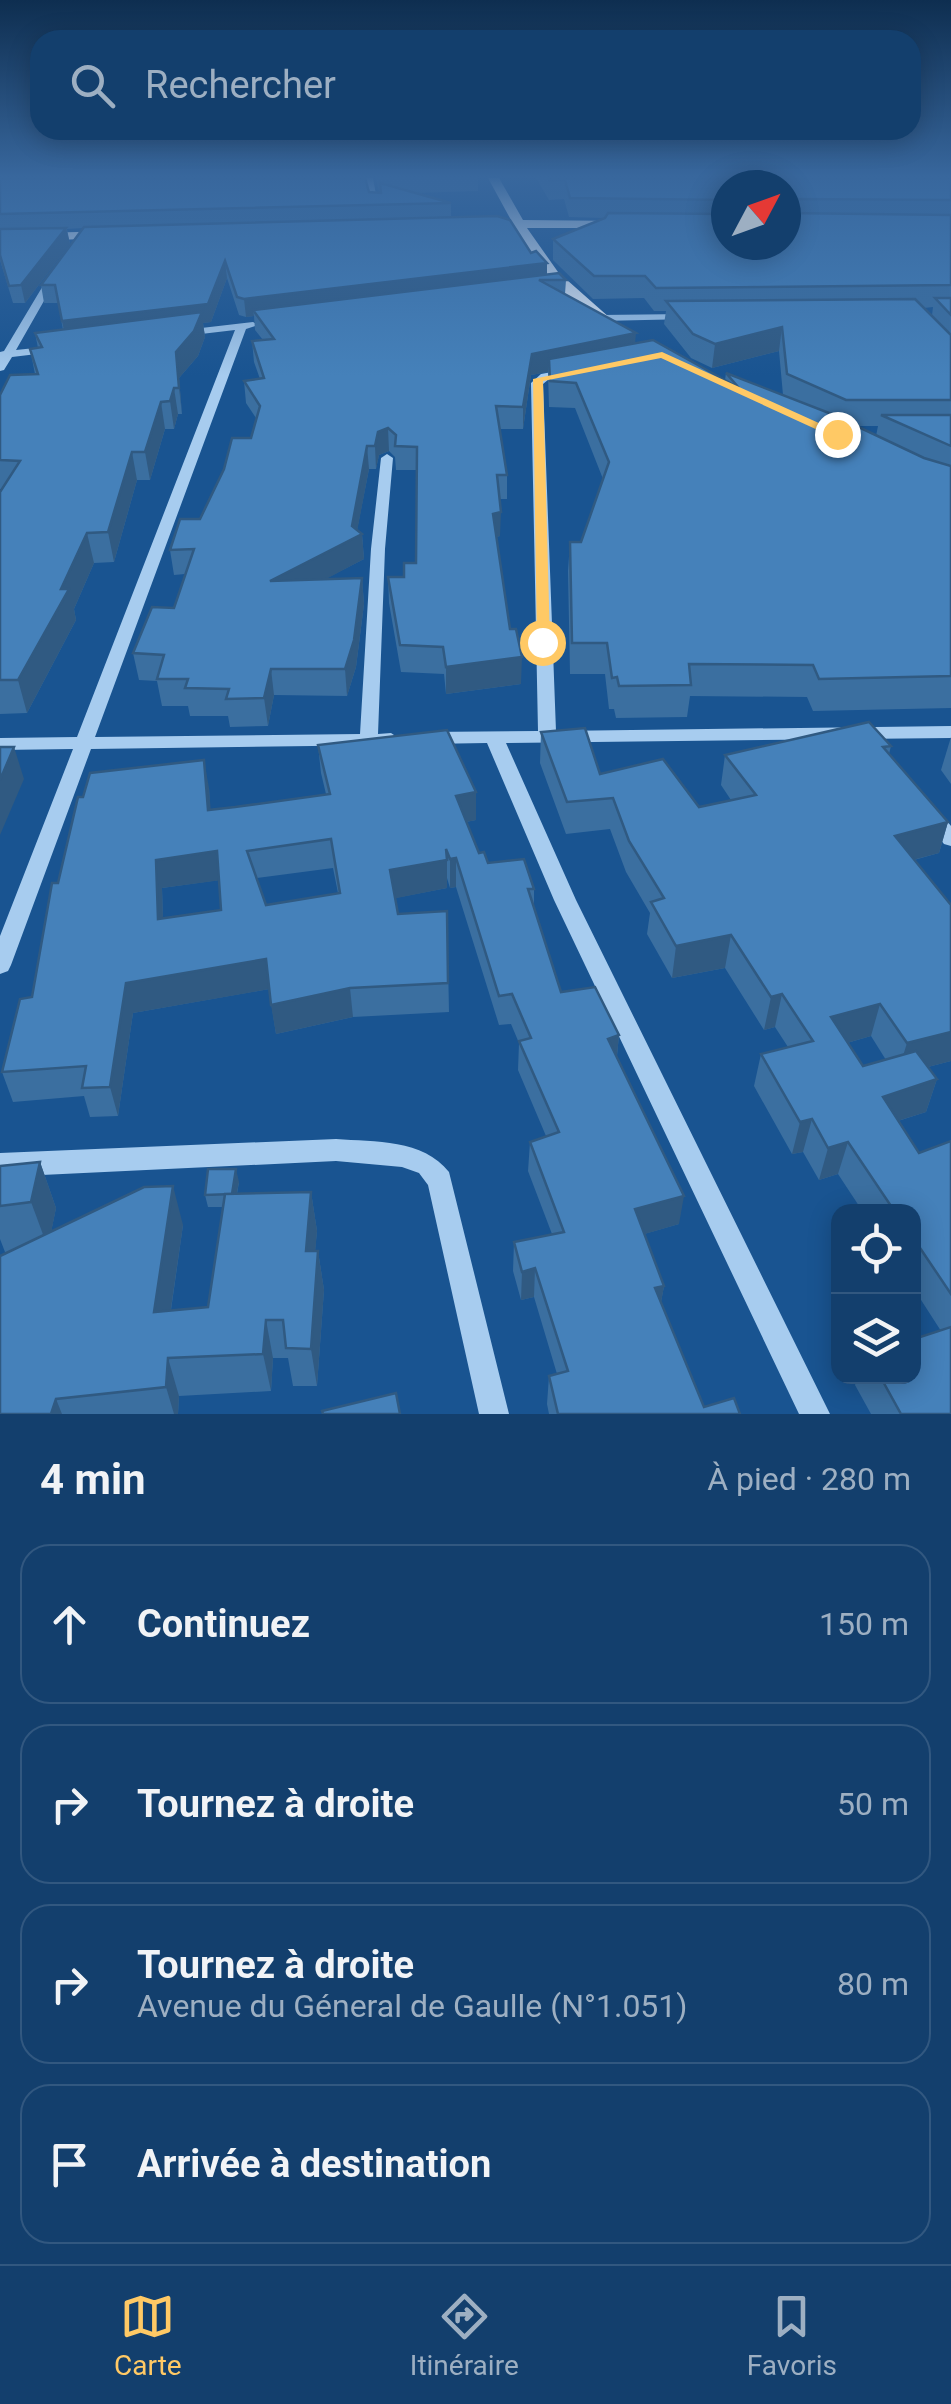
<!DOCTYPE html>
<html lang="fr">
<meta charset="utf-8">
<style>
body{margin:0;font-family:Roboto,sans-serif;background:#1c4672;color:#f1f3f6}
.controls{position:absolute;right:30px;bottom:30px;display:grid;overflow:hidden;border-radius:20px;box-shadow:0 5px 25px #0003}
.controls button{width:90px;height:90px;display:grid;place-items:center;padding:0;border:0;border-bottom:2px solid #325880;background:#133f6d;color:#f1f3f6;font:50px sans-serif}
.compass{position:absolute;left:711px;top:170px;width:90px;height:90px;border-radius:50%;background:#133f6d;box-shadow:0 5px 25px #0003;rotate:49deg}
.stop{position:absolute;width:30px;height:30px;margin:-22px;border:8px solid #ffc965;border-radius:50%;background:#fff}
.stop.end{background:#ffc965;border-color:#fff;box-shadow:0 2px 10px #0008}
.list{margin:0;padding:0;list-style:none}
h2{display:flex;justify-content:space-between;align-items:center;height:130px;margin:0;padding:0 40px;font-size:42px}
h2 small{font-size:32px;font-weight:400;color:#9dafc2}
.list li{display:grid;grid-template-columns:65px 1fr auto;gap:30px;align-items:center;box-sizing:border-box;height:160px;margin:0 20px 20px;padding:0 20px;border:2px solid #325880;border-radius:30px}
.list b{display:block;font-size:38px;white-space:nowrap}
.list p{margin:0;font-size:32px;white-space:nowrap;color:#9dafc2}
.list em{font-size:32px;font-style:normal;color:#9dafc2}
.icon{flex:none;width:55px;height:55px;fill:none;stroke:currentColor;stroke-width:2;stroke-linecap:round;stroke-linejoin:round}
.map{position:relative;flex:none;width:951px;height:1414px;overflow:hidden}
.search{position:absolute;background:#133f6d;box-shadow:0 5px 25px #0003;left:30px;right:30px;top:30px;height:110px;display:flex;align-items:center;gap:25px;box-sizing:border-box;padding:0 35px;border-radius:30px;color:#9dafc2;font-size:38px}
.sheet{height:850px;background:#133f6d}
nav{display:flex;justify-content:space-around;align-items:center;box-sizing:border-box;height:140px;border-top:2px solid #325880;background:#133f6d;font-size:28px;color:#9dafc2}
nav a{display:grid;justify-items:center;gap:5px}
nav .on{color:#ffc965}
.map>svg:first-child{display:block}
</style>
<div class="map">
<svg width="951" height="1414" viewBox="0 0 951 1414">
<rect width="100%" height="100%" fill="#195491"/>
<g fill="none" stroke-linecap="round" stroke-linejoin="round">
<g fill="#a7ccef" fill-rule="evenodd">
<polygon points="365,178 373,178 378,206 371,204"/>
<polygon points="53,269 61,271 16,350 54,346 59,349 54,352 12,357 4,370 0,371 0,352 4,351"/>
<polygon points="686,314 690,315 690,319 600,321 595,318 600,315"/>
<polygon points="253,322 258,325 246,329 95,737 360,734 371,549 381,458 387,454 393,458 385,549 378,734 391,733 400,739 391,745 91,749 11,965 8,971 0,974 0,936 73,749 0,750 0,738 77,737 235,330 184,336 179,333 184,330"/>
<polygon points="568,369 572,370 572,374 549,379 543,384 556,731 951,726 951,738 506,743 576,900 830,1414 799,1414 554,900 487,743 427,744 418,738 427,732 538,731 531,383 541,374"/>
<polygon points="931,808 938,810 951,826 951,846 944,844 921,815 924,810"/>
<path d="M 336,1139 C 375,1142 423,1139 449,1172 L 509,1414 L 479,1414 L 428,1185 L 419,1173 L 402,1167 L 336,1161 L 0,1177 L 0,1153 Z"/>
</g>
<g fill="#eff6ff" fill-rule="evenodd">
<path d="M 488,178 L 499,178 L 523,220 L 625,221 L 621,228 L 527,228 L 558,272 L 610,318 L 610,324 C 578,327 530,254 515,228 L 477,227 L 481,220 L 511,220 Z"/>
<polygon points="115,231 111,238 0,242 0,234"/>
</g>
</g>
<g fill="#3b6fa0" fill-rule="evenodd">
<path d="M 0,178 L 379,192 L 376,178 L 478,178 L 478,191 L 414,193 L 451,203 L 451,217 L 531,253 L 547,275 L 566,280 L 565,294 L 635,343 L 725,380 L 726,373 L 783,395 L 779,351 L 712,368 L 691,358 L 664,324 L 666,311 L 654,311 L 644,298 L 593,299 L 553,260 L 553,239 L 605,218 L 569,217 L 564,199 L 549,200 L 536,178 L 951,178 L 951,708 L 813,711 L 807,697 L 690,696 L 687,717 L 616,718 L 614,709 L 609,709 L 605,674 L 570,674 L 568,571 L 570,542 L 581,542 L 603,479 L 575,408 L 549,407 L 548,372 L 531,375 L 523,429 L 500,429 L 507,475 L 507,499 L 499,499 L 500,536 L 496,537 L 510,629 L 521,684 L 446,694 L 444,674 L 401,672 L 389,603 L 388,577 L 404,577 L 416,563 L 417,470 L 396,470 L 395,457 L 389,451 L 379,455 L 376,469 L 369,469 L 357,530 L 362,534 L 364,559 L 325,579 L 362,578 L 364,604 L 356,667 L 347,696 L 274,695 L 268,726 L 230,727 L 228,716 L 190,716 L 188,706 L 162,706 L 157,681 L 139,680 L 133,653 L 174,608 L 185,574 L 174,575 L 170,550 L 200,519 L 251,438 L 256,418 L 246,403 L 244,381 L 260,379 L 254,362 L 252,341 L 263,340 L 255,330 L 254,316 L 246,317 L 239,315 L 227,278 L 211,322 L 203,323 L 205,337 L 198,356 L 179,378 L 182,414 L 178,414 L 174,429 L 165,429 L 150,480 L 137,480 L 114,562 L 94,563 L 74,609 L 76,620 L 27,713 L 0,714 L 0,492 L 2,489 L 0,489 L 0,395 L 35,374 L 30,349 L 38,348 L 35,333 L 63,330 L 58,303 L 44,303 L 41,285 L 83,228 L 67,229 L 70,244 L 25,303 L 13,303 L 0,260 ZM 726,185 L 786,245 L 726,245 ZM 933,307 L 932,315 L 924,308 ZM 857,426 L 878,426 L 876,436 Z"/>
<path d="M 541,732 L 600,774 L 699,807 L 731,800 L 721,785 L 725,755 L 891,746 L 889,754 L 948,822 L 939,853 L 914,860 L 951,905 L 951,1061 L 928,1067 L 937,1079 L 926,1112 L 898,1121 L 919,1153 L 951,1141 L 951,1414 L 871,1414 L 855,1385 L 858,1376 L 914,1376 L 941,1331 L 914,1289 L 914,1212 L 863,1212 L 838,1174 L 819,1180 L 803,1152 L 792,1154 L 754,1086 L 761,1054 L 788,1047 L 775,1027 L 764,1030 L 725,968 L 672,978 L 647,934 L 650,913 L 626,872 L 610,829 L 566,834 L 540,763 ZM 871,1036 L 886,1060 L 863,1066 L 847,1043 Z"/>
<polygon points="951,737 951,784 941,770"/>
<path d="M 318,745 L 476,820 L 466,822 L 479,853 L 488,863 L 534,889 L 534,907 L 561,992 L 619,1035 L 617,1056 L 679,1224 L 644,1234 L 664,1286 L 661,1302 L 704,1407 L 740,1414 L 549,1414 L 547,1404 L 549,1376 L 557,1374 L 534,1297 L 521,1300 L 513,1271 L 514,1242 L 552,1234 L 528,1171 L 530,1142 L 546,1136 L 518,1070 L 519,1043 L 511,1024 L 499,1025 L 456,887 L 450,888 L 447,878 L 447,888 L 395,898 L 398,914 L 447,911 L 449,1012 L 353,1017 L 276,1034 L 269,989 L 133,1013 L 118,1116 L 90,1117 L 84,1096 L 13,1102 L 2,1072 L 32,997 L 58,883 L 83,797 L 209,788 L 210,810 L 326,794 L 321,773 ZM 333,868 L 338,893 L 266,905 L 257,878 ZM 219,880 L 221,910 L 163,919 L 162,888 Z"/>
<polygon points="40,1162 56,1208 51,1232 183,1225 171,1310 208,1307 223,1207 208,1207 205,1195 239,1182 237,1194 311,1192 317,1231 315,1251 318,1251 324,1290 317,1386 293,1386 288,1358 273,1358 271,1391 179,1396 178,1414 0,1414 10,1252 5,1252 0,1239 0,1166"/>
</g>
<g fill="#305a82">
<polygon points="66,228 70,244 25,303 21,285"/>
<polygon points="225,261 227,278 211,322 203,323 205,337 198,356 179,378 182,414 179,388 66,340 62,321"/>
<polygon points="547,263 547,280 253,310 254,316 246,317 244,299"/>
<polygon points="782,327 779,351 712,368 715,344"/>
<polygon points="636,333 634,354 549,359 548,372 531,375 523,429 523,407 532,354"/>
<polygon points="174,388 178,414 174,429 170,401"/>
<polygon points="161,402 165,429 150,480 145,452"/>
<polygon points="388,428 389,451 379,455 376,469 375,446 378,432"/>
<polygon points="367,446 369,469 356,537 362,534 364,559 273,607 270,581 352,526"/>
<polygon points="132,452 137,480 114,562 108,532"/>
<polygon points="501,512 500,536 493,538 493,514"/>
<polygon points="87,533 94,563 74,609 76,620 27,713 18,680"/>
<polygon points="362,578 364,604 356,667 347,696 345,669"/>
<polygon points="522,657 521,684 446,694 446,667"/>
<polygon points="271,669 274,695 268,726 264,698"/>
<polygon points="14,747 24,779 0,835 0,780"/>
<polygon points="204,760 209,788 213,838 208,810"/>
<polygon points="476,792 476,820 456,824 456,796"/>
<polygon points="948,822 939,853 886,867 895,836"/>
<polygon points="217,851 222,880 162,888 164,948 158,919 156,860"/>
<polygon points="456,858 456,887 450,888 450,859"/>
<polygon points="447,860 447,888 392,899 390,870"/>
<polygon points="731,935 725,968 672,978 676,946"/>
<polygon points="266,959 270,989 133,1013 118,1116 110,1087 126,983"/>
<polygon points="350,988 353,1017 276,1034 271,1005"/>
<polygon points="782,994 775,1027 764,1030 771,997"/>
<polygon points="880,1004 871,1036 822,1050 831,1017"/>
<polygon points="951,1032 951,1061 897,1075 907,1043"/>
<polygon points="619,1035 616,1065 608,1039"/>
<polygon points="937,1079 926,1112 872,1129 883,1097"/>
<polygon points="812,1119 803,1152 792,1154 800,1122"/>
<polygon points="848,1142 838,1174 819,1180 828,1148"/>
<polygon points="40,1162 56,1208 48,1248 31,1202"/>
<polygon points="236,1169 239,1182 234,1207 232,1194"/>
<polygon points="173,1186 183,1225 165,1350 154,1312"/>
<polygon points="311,1192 317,1231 312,1290 306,1251"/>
<polygon points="684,1196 679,1224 631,1238 635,1209"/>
<polygon points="318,1251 324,1290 317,1386 311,1349"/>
<polygon points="535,1268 534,1297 521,1300 522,1272"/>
<polygon points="664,1286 659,1314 655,1288"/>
<polygon points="266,1320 273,1358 271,1391 263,1354"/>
<polygon points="168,1358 179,1396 178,1414 174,1414 166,1387"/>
<polygon points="56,1399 62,1414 51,1414"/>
</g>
<g fill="#4581ba" stroke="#305a82" stroke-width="2.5" fill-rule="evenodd">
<polygon points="0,178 365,178 369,192 381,193 380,183 451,203 0,214"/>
<polygon points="548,178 951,178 951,200 789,199 786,213 951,215 951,285 656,288 645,276 594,276 553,239 605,218 608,213 726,214 726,245 786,245 786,185 726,185 726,200 570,198 565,180 550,181"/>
<polygon points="497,216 510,220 531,253 536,251 547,263 244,299 237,297 225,261 208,304 62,321 55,285 41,285 84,227"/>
<polygon points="66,228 21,285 9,286 0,255 0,229"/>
<polygon points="559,273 566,280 539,280 636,333 532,354 523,407 496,406 507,475 497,475 501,512 493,514 510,629 516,629 522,657 446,667 443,647 400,645 388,577 404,577 404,563 416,563 417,447 395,446 396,435 388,428 378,432 375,446 367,446 352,526 362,534 270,581 362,578 354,640 345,669 271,669 264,698 226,699 229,689 185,688 188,679 157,679 164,655 133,653 152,607 174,608 194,549 170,550 180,519 200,519 224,469 232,438 251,438 260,406 244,381 264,378 252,341 274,339 253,310"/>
<polygon points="935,298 951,298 951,315"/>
<polygon points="915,299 951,335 951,400 846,400 787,374 782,327 715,344 693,334 666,301"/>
<polygon points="202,312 194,331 176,352 179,388 174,388 170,401 161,402 145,452 132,452 108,532 87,533 61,589 69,589 18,680 0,680 0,492 20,461 0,460 0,395 10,375 38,374 30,349 42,347 35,333"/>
<polygon points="653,340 739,388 726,373 829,413 924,458 951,466 951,676 819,679 813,665 689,664 691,685 619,686 617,677 612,678 607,643 572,643 570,542 581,542 609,462 576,383 550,381 549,359"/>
<polygon points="881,415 951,415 951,446"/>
<polygon points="869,722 891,746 883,747 948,822 895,836 951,905 951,1032 907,1043 880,1004 831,1017 863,1066 916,1051 937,1079 883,1097 919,1153 951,1141 951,1294 914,1239 914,1212 895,1212 848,1142 828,1148 812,1119 800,1122 761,1054 813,1041 782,994 771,997 731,935 676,946 651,902 664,898 629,841 613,798 567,802 541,732 585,728 600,774 663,759 699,807 756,795 725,755"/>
<path d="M 447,730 L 476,792 L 456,796 L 479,853 L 484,852 L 488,863 L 524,859 L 534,889 L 528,889 L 561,992 L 595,987 L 619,1035 L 608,1039 L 684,1196 L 635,1209 L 664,1286 L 655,1288 L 704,1407 L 734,1398 L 740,1414 L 558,1414 L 549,1376 L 568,1371 L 535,1268 L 522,1272 L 514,1242 L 564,1232 L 530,1142 L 559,1132 L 519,1041 L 531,1038 L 512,994 L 499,996 L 456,858 L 450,859 L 446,849 L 447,860 L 390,870 L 398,914 L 447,911 L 448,983 L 350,988 L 271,1005 L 266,959 L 126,983 L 110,1087 L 82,1088 L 86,1066 L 2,1072 L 20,999 L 32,997 L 52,883 L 58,883 L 78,797 L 83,797 L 90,773 L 204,760 L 208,810 L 235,807 L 330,794 L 318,745 ZM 331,839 L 340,893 L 266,905 L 247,851 ZM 217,851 L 221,910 L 158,919 L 156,860 Z"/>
<polygon points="0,747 14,747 0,780"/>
<polygon points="40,1162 31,1202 0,1206 0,1166"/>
<polygon points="208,1169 236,1169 232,1194 205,1195"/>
<polygon points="173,1186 154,1312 208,1307 225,1194 311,1192 306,1251 318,1251 311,1349 286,1348 283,1320 266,1320 263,1354 168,1358 166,1387 56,1399 51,1414 0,1414 0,1256 144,1187"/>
<polygon points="951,1327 951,1414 901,1414 880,1376 914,1376 914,1339"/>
<polygon points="396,1393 400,1414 323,1414 322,1411"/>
</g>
<linearGradient id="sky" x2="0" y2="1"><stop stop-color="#0e2e50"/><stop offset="0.47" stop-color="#38679d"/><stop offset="1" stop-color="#38679d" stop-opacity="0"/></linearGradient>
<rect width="951" height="376" fill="url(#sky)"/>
<polygon fill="#ffc965" points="662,352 843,434 833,437 661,358 543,381 550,642 537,645 533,379"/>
</svg>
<div class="controls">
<button><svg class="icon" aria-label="locate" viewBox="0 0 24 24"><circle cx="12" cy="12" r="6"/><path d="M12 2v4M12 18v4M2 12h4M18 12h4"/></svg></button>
<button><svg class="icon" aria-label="layers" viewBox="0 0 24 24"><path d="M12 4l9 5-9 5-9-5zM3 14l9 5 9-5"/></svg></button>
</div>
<svg class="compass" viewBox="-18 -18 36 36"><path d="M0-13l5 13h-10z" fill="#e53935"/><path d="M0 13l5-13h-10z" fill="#9dafc2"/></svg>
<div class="stop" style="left:542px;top:642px"></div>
<div class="stop end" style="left:837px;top:434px"></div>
<div class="search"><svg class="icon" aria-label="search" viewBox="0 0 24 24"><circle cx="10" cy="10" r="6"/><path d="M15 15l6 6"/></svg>Rechercher</div>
</div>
<section class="sheet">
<h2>4 min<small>À pied · 280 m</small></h2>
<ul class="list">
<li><svg class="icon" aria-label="ahead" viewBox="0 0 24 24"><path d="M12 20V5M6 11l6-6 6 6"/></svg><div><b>Continuez</b></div><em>150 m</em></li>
<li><svg class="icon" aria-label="right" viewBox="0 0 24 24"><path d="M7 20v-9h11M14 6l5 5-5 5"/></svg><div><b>Tournez à droite</b></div><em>50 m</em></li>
<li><svg class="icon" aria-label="right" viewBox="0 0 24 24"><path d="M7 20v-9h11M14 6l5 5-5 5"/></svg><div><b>Tournez à droite</b><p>Avenue du Géneral de Gaulle (N°1.051)</p></div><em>80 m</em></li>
<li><svg class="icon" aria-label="arrive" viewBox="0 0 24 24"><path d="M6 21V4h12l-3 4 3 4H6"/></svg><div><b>Arrivée à destination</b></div></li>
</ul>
</section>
<nav>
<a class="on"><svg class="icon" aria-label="map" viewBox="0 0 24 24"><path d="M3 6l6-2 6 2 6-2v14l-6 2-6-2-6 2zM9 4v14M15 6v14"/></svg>Carte</a>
<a><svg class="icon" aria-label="directions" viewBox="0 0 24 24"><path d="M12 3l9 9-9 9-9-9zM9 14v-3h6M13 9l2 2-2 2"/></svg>Itinéraire</a>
<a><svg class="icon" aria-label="saved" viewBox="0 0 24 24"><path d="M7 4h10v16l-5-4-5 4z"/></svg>Favoris</a>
</nav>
